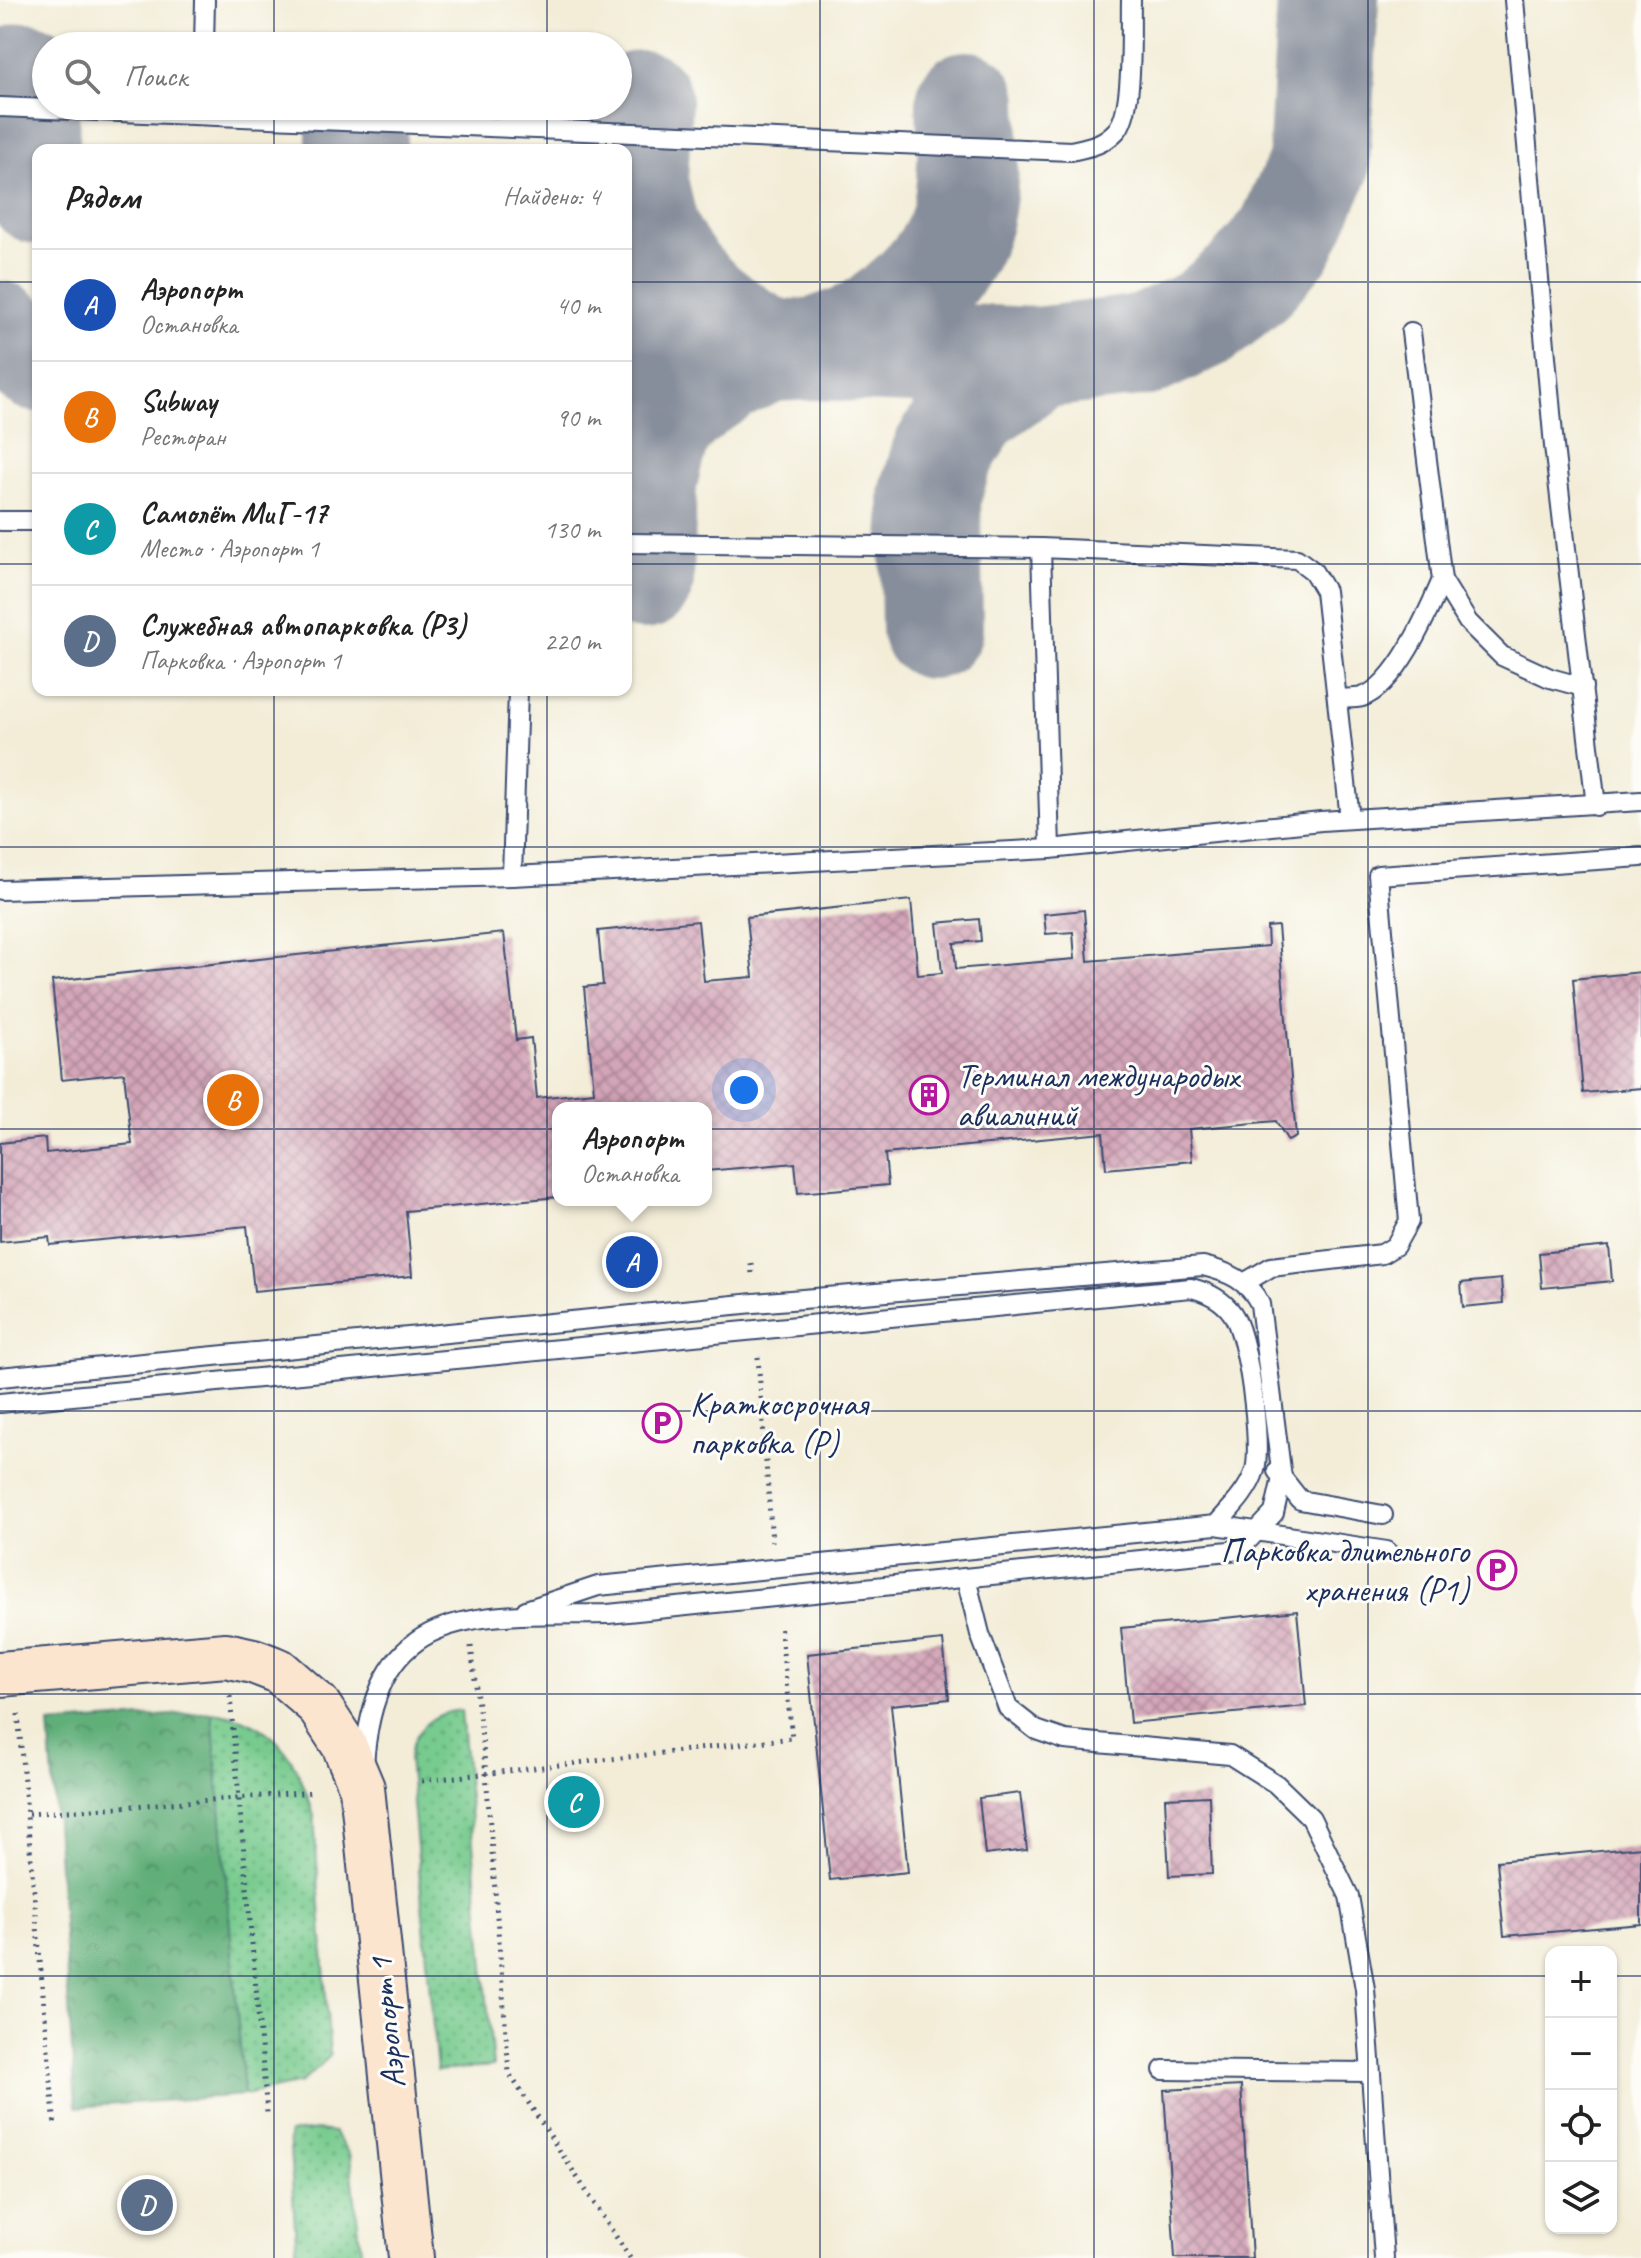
<!DOCTYPE html>
<html lang="ru">
<meta charset="utf-8">
<style>
body{margin:0;font-family:Caveat,sans-serif;background:#f2f2f2;color:#222}
.controls{position:absolute;right:24px;bottom:24px;display:grid;overflow:hidden;border-radius:16px;box-shadow:0 2px 6px #0004}
.controls button{width:72px;height:72px;display:grid;place-items:center;padding:0;border:0;border-bottom:2px solid #e0e0e0;background:#fff;color:#222;font:40px sans-serif}
.you{position:absolute;left:744px;top:1090px;width:28px;height:28px;margin:-20px;border:6px solid #fff;border-radius:50%;background:#1a73e8;box-shadow:0 0 0 12px #1a73e833}
.badge{display:grid;place-items:center;width:52px;height:52px;border-radius:50%;background:#b5179e;color:#fff;font-size:26px;font-weight:700}
.pin{position:absolute;translate:-50% -50%;border:4px solid #fff;box-shadow:0 2px 8px #0006}
.popup{position:absolute;left:552px;top:1102px;width:160px;height:104px;box-sizing:border-box;display:grid;place-content:center;border-radius:16px;background:#fff;filter:drop-shadow(0 2px 6px #0005);font-size:26px;white-space:nowrap;color:#767676}
.popup b{font-size:30px;color:#222}
.popup::after{content:'';position:absolute;left:50%;top:100%;margin-left:-16px;border:16px solid transparent;border-top-color:#fff}
.list{margin:0;padding:0;list-style:none}
h2{display:flex;justify-content:space-between;align-items:center;height:104px;margin:0;padding:0 32px;font-size:34px}
h2 small{font-size:26px;font-weight:400;color:#767676}
.list li{display:grid;grid-template-columns:52px 1fr auto;gap:24px;align-items:center;box-sizing:border-box;height:112px;padding:0 32px;border-top:2px solid #e0e0e0}
.list b{display:block;font-size:30px;white-space:nowrap}
.list p{margin:0;font-size:26px;white-space:nowrap;color:#767676}
.list em{font-size:26px;font-style:normal;color:#767676}
.icon{flex:none;width:44px;height:44px;fill:none;stroke:currentColor;stroke-width:2;stroke-linecap:round;stroke-linejoin:round}
.map{position:relative;flex:none;width:1641px;height:2258px;overflow:hidden}
.search{position:absolute;background:#fff;box-shadow:0 2px 6px #0004;left:32px;top:32px;width:600px;height:88px;display:flex;align-items:center;gap:20px;box-sizing:border-box;padding:0 28px;border-radius:44px;color:#767676;font-size:30px}
.panel{position:absolute;background:#fff;box-shadow:0 2px 6px #0004;left:32px;top:144px;width:600px;height:552px;border-radius:16px}
.map>svg:first-child{display:block}
</style>
<div class="map">
<svg width="1641" height="2258" viewBox="0 0 1641 2258">
<defs>
<pattern id="grass-dots" width="8" height="8" patternUnits="userSpaceOnUse" patternTransform="scale(2)"><rect width="8" height="8" fill="#77cb8e"/><path d="M2 2h.1M6 6h.1" fill="none" stroke="#61a577" stroke-width="1.8" stroke-linecap="round"/></pattern>
<pattern id="forest-crowns" width="20" height="18" patternUnits="userSpaceOnUse" patternTransform="scale(2)"><rect width="20" height="18" fill="#61af79"/><path d="M2 6a3 3 0 1 1 6 0M12 15a3 3 0 1 1 6 0" fill="none" stroke="#4f8f66"/></pattern>
<pattern id="building-cross-hatch" width="8" height="8" patternUnits="userSpaceOnUse" patternTransform="scale(2)"><rect width="8" height="8" fill="#d4a5b8"/><path d="M0 0l8 8M0 8l8-8" fill="none" stroke="#ab8799"/></pattern>
</defs>
<rect width="100%" height="100%" fill="#fdfcf7"/>
<filter id="ink" filterUnits="userSpaceOnUse"><feTurbulence type="fractalNoise" baseFrequency=".0125" numOctaves="2"/><feDisplacementMap in="SourceGraphic" scale="16" xChannelSelector="R" yChannelSelector="G"/><feConvolveMatrix kernelMatrix="1 2 1 2 8 2 1 2 1" color-interpolation-filters="sRGB"/></filter>
<filter id="wash" filterUnits="userSpaceOnUse"><feTurbulence type="fractalNoise" baseFrequency=".006" numOctaves="4" result="noise"/><feDisplacementMap in="SourceGraphic" scale="32" xChannelSelector="R" yChannelSelector="G"/><feGaussianBlur stdDeviation="1.8" result="paint"/><feColorMatrix in="noise" values="0 0 0 0 0 0 0 0 0 0 0 0 0 0 0 0 0 1.4 0 .05"/><feComposite in="paint" operator="in"/></filter>
<g filter="url(#wash)">
<rect width="100%" height="100%" fill="#f3edd8"/>
<g fill="url(#grass-dots)" stroke="#497d76" stroke-width="2">
<path d="M 461,1710 L 493,2066 L 437,2071 L 409,1758 C 414,1728 431,1713 461,1710 Z"/>
<path d="M 212,1712 C 277,1720 297,1759 314,1816 L 330,2056 L 301,2083 L 244,2095 Z"/>
<polygon points="318,2130 334,2132 350,2156 362,2258 297,2258 289,2133"/>
</g>
<polygon fill="url(#forest-crowns)" stroke="#3e6f6c" stroke-width="2" points="212,1712 244,2095 76,2107 49,1724"/>
<g fill="none" stroke-linecap="round" stroke-linejoin="round">
<g stroke="#878e9b" stroke-width="102">
<polyline points="27,73 30,161 38,193"/>
<polyline points="357,106 357,150"/>
<path d="M 637,183 C 642,202 645,226 654,243 C 679,293 725,323 771,351"/>
<polyline points="626,214 637,183 641,101"/>
<polyline points="0,332 38,361"/>
<polyline points="626,341 771,351 814,349 1037,358 1146,345 1206,317 1250,280 1286,238 1319,165 1328,0"/>
<path d="M 814,349 C 831,343 850,338 866,329 C 908,303 956,259 964,207 C 970,173 968,137 967,102"/>
<polyline points="626,424 646,481 643,579"/>
<path d="M 646,481 C 651,462 655,437 666,421 C 685,393 739,362 771,351"/>
<polyline points="932,628 930,496 942,455 972,406 1037,358"/>
</g>
</g>
<g id="blocks">
<g fill="url(#building-cross-hatch)">
<polygon points="911,900 918,975 942,973 937,923 979,919 981,941 954,943 956,969 1075,959 1073,932 1046,934 1044,914 1084,910 1088,961 1268,946 1267,927 1278,926 1296,1137 1288,1141 1276,1121 1189,1129 1192,1161 1106,1169 1103,1133 885,1154 888,1185 798,1193 795,1163 706,1171 706,1108 558,1108 558,1197 406,1211 412,1276 254,1291 247,1226 50,1245 49,1237 0,1242 0,1143 45,1138 46,1153 132,1144 124,1073 62,1080 52,981 504,933 516,1040 531,1038 537,1098 594,1092 584,987 603,985 598,931 698,921 704,981 753,977 747,917"/>
<polygon points="1641,972 1641,1088 1583,1093 1573,979"/>
<polygon points="1609,1246 1612,1281 1542,1288 1539,1253"/>
<polygon points="1501,1279 1503,1303 1463,1307 1461,1283"/>
<polygon points="1297,1611 1306,1706 1130,1723 1121,1628"/>
<polygon points="943,1640 949,1699 891,1705 908,1872 830,1880 807,1654"/>
<polygon points="1020,1793 1027,1850 985,1855 979,1798"/>
<polygon points="1209,1796 1212,1874 1169,1876 1165,1798"/>
<polygon points="1641,1847 1641,1924 1504,1936 1497,1861"/>
<polygon points="1241,2086 1252,2258 1175,2258 1164,2090"/>
</g>
</g>
</g>
<g filter="url(#ink)">
<use href="#blocks" fill-opacity="0" stroke="#3b4c70" stroke-width="2"/>
<g fill="none" stroke-linecap="round" stroke-linejoin="round">
<g stroke="#3b4c70" stroke-width="22">
<g id="service">
<polyline points="1514,0 1554,446 1596,806"/>
<polyline points="204,46 205,0"/>
<path d="M 0,107 L 1071,151 C 1089,147 1103,145 1116,131 C 1135,112 1130,28 1131,0"/>
<polyline points="1411,332 1442,580 1468,622 1502,656 1550,678 1583,687"/>
<polyline points="0,521 38,521"/>
<polyline points="626,543 1041,548 1297,559 1313,571 1325,591 1350,819"/>
<polyline points="1041,548 1050,849"/>
<path d="M 1337,699 C 1344,698 1354,699 1362,697 C 1397,685 1428,612 1442,580"/>
<polyline points="512,876 518,690"/>
<polyline points="0,890 512,876 1050,849 1321,821 1641,801"/>
<polyline points="1244,1283 1271,1267 1382,1254 1395,1246 1409,1221 1378,875 1641,857"/>
<path d="M 0,1377 L 754,1303 L 1203,1266 C 1228,1272 1248,1280 1260,1304 L 1282,1478 L 1274,1513 L 1239,1550 L 608,1614 C 479,1616 375,1599 364,1765"/>
<path d="M 0,1403 L 1191,1288 C 1208,1292 1222,1299 1232,1313 C 1248,1335 1262,1444 1255,1470 C 1248,1492 1231,1508 1216,1525 L 598,1586 L 526,1610"/>
<polyline points="1277,1471 1300,1500 1383,1515"/>
<polyline points="1216,1525 1387,1551"/>
<polyline points="966,1578 980,1634 1008,1708 1036,1730 1065,1740 1230,1755 1276,1784 1311,1818 1349,1896 1365,1989 1384,2258"/>
<polyline points="1163,2070 1369,2072"/>
</g>
</g>
<g stroke="#3b4c70" stroke-width="48">
<polyline id="secondary" points="0,1674 226,1655 253,1661 279,1671 318,1705 344,1745 362,1788 411,2258"/>
</g>
<g stroke="#3b4c70" stroke-width="5" stroke-dasharray="2 6" stroke-linecap="butt">
<polyline points="751,1263 752,1275"/>
<polyline points="758,1357 772,1542"/>
<polyline points="471,1646 486,1773 509,2073 630,2258"/>
<polyline points="230,1696 267,2113"/>
<polyline points="18,1714 55,2128"/>
<polyline points="422,1781 792,1738 780,1624"/>
<polyline points="28,1814 315,1792"/>
</g>
<use href="#service" stroke="#fff" stroke-width="18"/>
<use href="#secondary" stroke="#fce5cf" stroke-width="44"/>
</g>
</g>
<path fill="none" stroke="#1b2f5e" stroke-width="2" stroke-opacity="0.55" d="M 274,0 L 274,46M 547,0 L 547,46M 820,0 L 820,2258M 1094,0 L 1094,2258M 1368,0 L 1368,2258M 274,106 L 274,150M 547,106 L 547,150M 0,282 L 38,282M 626,282 L 1641,282M 0,564 L 38,564M 626,564 L 1641,564M 274,690 L 274,2258M 547,690 L 547,2258M 0,847 L 1641,847M 0,1129 L 1641,1129M 0,1411 L 1641,1411M 0,1694 L 1641,1694M 0,1976 L 1551,1976M 1611,1976 L 1641,1976"/>
<defs>
<g id="building-ring" transform="scale(2)"><circle r="9.5" fill="#fdfcf7" stroke="#b5179e" stroke-width="1.5"/><path d="M-4-6H4V6H1V3H-1V6H-4ZM-2.5-4.3h1.7v1.8h-1.7ZM.8-4.3h1.7v1.8H.8ZM-2.5-1h1.7V.8h-1.7ZM.8-1h1.7V.8H.8Z" fill="#b5179e"/></g>
<g id="parking-ring" transform="scale(2)"><circle r="9.5" fill="#fdfcf7" stroke="#b5179e" stroke-width="1.5"/><path d="M-3.5-5.5H1a3.5 3.5 0 0 1 0 7H-1V5.5H-3.5ZM-1-3.4V-.6H.8a1.4 1.4 0 0 0 0-2.8Z" fill="#b5179e"/></g>
</defs>
<g fill-rule="evenodd">
<use href="#building-ring" x="929" y="1095"/>
<use href="#parking-ring" x="662" y="1423"/>
<use href="#parking-ring" x="1497" y="1570"/>
</g>
<g text-anchor="middle" stroke-width="6" stroke-linejoin="round" paint-order="stroke">
<g font-size="34" fill="#1b2f5e" stroke="#fdfcf7" text-anchor="start">
<text x="957" y="1087">Терминал международых<tspan x="957" dy="39">авиалиний</tspan></text>
<text x="690" y="1415">Краткосрочная<tspan x="690" dy="39">парковка (P)</tspan></text>
<text x="1469" y="1562" text-anchor="end">Парковка длительного<tspan x="1469" dy="39">хранения (P1)</tspan></text>
</g>
<g font-size="34" fill="#1b2f5e" stroke="#fdfcf7">
<text transform="translate(386 2023) rotate(-96)" y="12">Аэропорт 1</text>
</g>
</g>
</svg>
<div class="controls">
<button>+</button>
<button>−</button>
<button><svg class="icon" aria-label="locate" viewBox="0 0 24 24"><circle cx="12" cy="12" r="6"/><path d="M12 2v4M12 18v4M2 12h4M18 12h4"/></svg></button>
<button><svg class="icon" aria-label="layers" viewBox="0 0 24 24"><path d="M12 4l9 5-9 5-9-5zM3 14l9 5 9-5"/></svg></button>
</div>
<div class="you"></div>
<div class="pin badge" style="left:632px;top:1262px;background:#1a4fb4">A</div>
<div class="popup"><b>Аэропорт</b>Остановка</div>
<div class="pin badge" style="left:233px;top:1100px;background:#e8710a">B</div>
<div class="pin badge" style="left:574px;top:1802px;background:#0f9aa8">C</div>
<div class="pin badge" style="left:147px;top:2205px;background:#5c6f8a">D</div>
<div class="search"><svg class="icon" aria-label="search" viewBox="0 0 24 24"><circle cx="10" cy="10" r="6"/><path d="M15 15l6 6"/></svg>Поиск</div>
<section class="panel">
<h2>Рядом<small>Найдено: 4</small></h2>
<ul class="list">
<li><span class="badge" style="background:#1a4fb4">A</span><div><b>Аэропорт</b><p>Остановка</p></div><em>40 m</em></li>
<li><span class="badge" style="background:#e8710a">B</span><div><b>Subway</b><p>Ресторан</p></div><em>90 m</em></li>
<li><span class="badge" style="background:#0f9aa8">C</span><div><b>Самолёт МиГ-17</b><p>Место · Аэропорт 1</p></div><em>130 m</em></li>
<li><span class="badge" style="background:#5c6f8a">D</span><div><b>Служебная автопарковка (P3)</b><p>Парковка · Аэропорт 1</p></div><em>220 m</em></li>
</ul>
</section>
</div>
